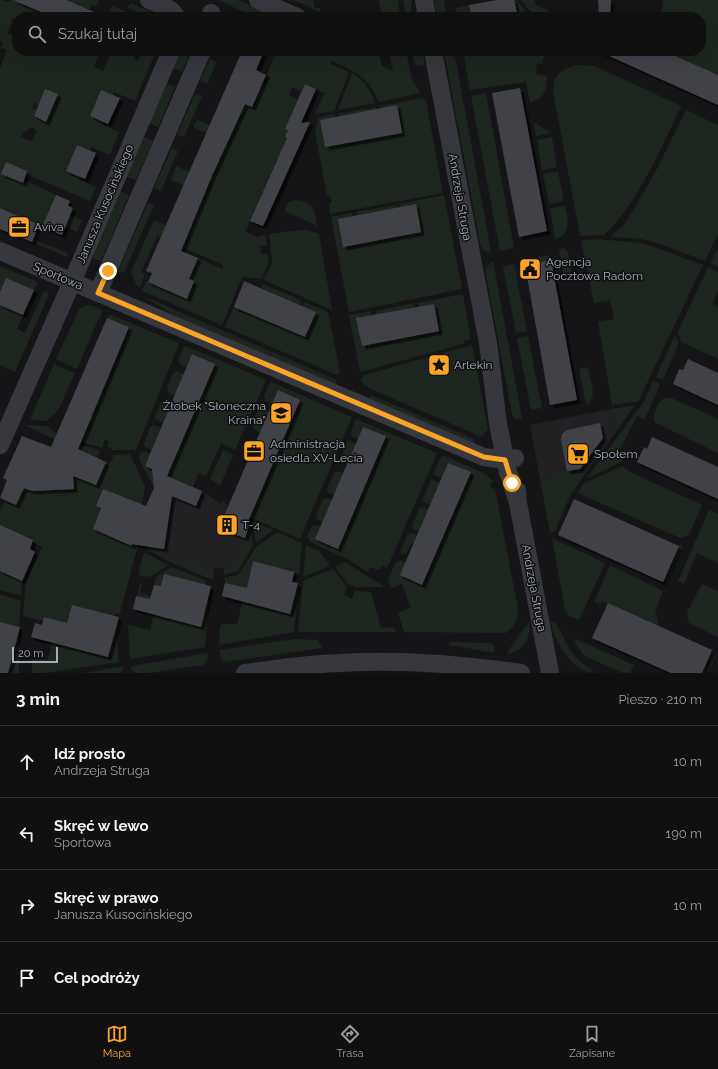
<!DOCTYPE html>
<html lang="pl">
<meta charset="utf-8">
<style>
body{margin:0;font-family:Raleway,sans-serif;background:#19191a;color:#f1f3f6}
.scale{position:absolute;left:12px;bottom:10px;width:46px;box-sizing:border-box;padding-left:4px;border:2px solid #a6adb8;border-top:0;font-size:11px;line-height:14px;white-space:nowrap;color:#a6adb8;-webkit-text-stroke:3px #101012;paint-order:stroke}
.stop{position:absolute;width:12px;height:12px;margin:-9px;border:3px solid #fca428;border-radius:50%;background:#fff}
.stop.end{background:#fca428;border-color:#fff;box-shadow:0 1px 4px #0008}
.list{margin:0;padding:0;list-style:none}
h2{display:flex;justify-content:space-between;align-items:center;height:52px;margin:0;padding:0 16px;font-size:17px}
h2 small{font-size:13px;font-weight:400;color:#9c9d9f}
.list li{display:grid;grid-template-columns:26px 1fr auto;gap:12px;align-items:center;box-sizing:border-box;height:72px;padding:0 16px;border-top:1px solid #303031}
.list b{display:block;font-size:15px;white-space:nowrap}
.list p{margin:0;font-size:13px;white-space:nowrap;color:#9c9d9f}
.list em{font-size:13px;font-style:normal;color:#9c9d9f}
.icon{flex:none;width:22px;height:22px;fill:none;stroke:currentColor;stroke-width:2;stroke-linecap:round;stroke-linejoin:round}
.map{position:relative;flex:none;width:718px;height:673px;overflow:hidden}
.search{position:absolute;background:#101011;box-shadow:0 4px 16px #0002;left:12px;right:12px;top:12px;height:44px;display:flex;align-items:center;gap:10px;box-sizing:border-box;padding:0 14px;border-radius:16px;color:#9c9d9f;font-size:15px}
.sheet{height:340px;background:#101011}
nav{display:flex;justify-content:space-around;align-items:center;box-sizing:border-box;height:56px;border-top:1px solid #303031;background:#101011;font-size:11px;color:#9c9d9f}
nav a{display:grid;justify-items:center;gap:2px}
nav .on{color:#fca428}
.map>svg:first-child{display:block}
</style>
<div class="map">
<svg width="718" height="673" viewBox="0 0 718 673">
<defs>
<filter id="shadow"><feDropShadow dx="3.5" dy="3.5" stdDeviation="0" flood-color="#0009"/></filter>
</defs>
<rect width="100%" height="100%" fill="#151517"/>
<g fill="#212124">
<polygon points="612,409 616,432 588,469 540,479 530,425"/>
<polygon points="160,473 202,491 249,523 234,571 163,557 156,511 154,488"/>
</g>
<g fill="#1d261e" fill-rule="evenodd">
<path d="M 0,0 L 9,2 L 10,0 L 34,0 L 31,8 L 50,16 L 50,17 L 17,17 L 17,20 L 13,18 L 7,34 L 17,37 L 17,51 L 121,51 L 135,57 L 134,59 L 138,61 L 142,51 L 156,51 L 135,101 L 114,92 L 113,95 L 101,91 L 90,116 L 102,122 L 101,124 L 119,132 L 110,155 L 91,147 L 90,150 L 77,145 L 66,171 L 79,176 L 78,179 L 96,187 L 90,201 L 26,174 L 27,171 L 6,162 L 1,174 L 22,183 L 24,180 L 56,195 L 43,227 L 3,209 L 0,215 L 0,68 L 7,50 L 1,48 L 3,43 L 0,41 ZM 100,52 L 110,56 L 103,71 L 94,67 ZM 58,94 L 46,122 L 34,117 L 36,110 L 32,108 L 34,103 L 38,105 ZM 30,127 L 37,130 L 32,141 L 21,137 L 24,131 L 27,132 Z"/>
<polygon points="63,0 99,0 96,7 91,5 89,10 84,7 79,17 55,17"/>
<polygon points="218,0 239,0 279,17 242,17 244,12"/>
<polygon points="294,0 313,0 315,8 320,8 320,12"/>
<path d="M 379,0 L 398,0 L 400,15 C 389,22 378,12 379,0 Z"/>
<polygon points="403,0 412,0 411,12 407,17 406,17"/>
<polygon points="434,0 444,0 447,17 437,17"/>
<polygon points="514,0 516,0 531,17 518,17"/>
<path d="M 521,0 L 535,0 L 534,4 L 548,10 L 550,17 C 532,17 532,13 521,0 Z"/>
<polygon points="663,0 718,0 718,75 664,51 701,51 701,17 656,17 662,9"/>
<polygon points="130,3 152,12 150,17 128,8"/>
<polygon points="469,5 472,17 457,17 455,8"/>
<polygon points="112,6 139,17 107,17"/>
<polygon points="179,51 191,51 182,72 172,68"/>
<path d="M 264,51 L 378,51 L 382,66 L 393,71 L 389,51 L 406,51 L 412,80 L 421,93 L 379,102 C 369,77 355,71 332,61 L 330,64 L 349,72 L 334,111 L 315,114 L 325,93 L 305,84 L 285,129 L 288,130 L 285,137 L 287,138 L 245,232 L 257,237 L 266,235 L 267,245 L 260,246 L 261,254 L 268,254 L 269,261 L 262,279 L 242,277 L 222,325 L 142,291 L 146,281 L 187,299 L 194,282 L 189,279 L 198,258 L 222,269 L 223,265 L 157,236 L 141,272 L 145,274 L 140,287 L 137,286 L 131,272 L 154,220 L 177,230 L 178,227 L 189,232 L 203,198 L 194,194 L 195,190 L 171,180 L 176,166 L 200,177 L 201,174 L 212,178 L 226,144 L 214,136 L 193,127 L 197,120 L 222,130 L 245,104 L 252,107 L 258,93 L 234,72 L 266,85 L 270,76 L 267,75 L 274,57 L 263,53 ZM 292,87 L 301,91 L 297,99 L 289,95 Z"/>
<polygon points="412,51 422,51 425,65 415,66"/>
<polygon points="444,51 454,51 491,251 489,253 483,250 480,244"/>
<path d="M 463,51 L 552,51 L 551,53 L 546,52 L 545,58 L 543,58 L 542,64 L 537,63 L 536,74 L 547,76 C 546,91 545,99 530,102 L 526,82 L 470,90 Z"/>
<polygon points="210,59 217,62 207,84 200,81"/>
<path d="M 577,65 L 595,66 L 681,106 C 662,147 637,205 604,235 L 580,236 L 554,96 C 551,77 559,70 577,65 Z"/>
<path d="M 352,73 C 363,80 371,90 375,103 L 338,110 Z"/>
<polygon points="166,83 175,87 158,127 149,123"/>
<polygon points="486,93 514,248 500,251 471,96"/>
<polygon points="195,94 202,96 184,137 177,135"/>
<polygon points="424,98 426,101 443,193 330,214 329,203 332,202 330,195 327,196 315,132 318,118 335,114 335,117 320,120 325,147 402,133 397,105 380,108 380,106"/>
<polygon points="376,107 377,109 339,116 338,114"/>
<polygon points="686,110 718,125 718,234 705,261 655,242 641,239 610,237 624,225 637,204 657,169"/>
<path d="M 533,122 C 535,123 550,132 551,133 L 536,136 Z"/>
<polygon points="143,137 153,141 136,180 126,177"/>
<polygon points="552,137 557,167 542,170 537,140"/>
<polygon points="172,148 178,151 161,191 154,188"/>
<polygon points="558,171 564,201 549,204 543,174"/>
<polygon points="120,191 129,195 101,261 93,258 94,252"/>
<polygon points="444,195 462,289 349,312 331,217 352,213 353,216 338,219 400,207 399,204"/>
<path d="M 296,200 C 315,202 314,209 317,226 L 285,211 C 285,204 289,201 296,200 Z"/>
<polygon points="148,203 154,205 124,273 118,271"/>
<polygon points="396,205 397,208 357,215 356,212"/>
<path d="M 565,206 C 568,218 572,235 555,239 L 550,208 Z"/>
<polygon points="70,215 82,220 77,232 65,227"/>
<polygon points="302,230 307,230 319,234 332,310 264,280 272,262 269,234"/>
<polygon points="33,239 68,253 67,257 30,241"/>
<polygon points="596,239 643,243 703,265 638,402 612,405 598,322 614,319 610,300 594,303 581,241"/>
<polygon points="564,248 568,252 572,273 563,274 559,249"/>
<polygon points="718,248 718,267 710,263"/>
<polygon points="551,255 551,260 525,265 524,260"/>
<path d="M 493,261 L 521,412 L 522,419 L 515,419 L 512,414 L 486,275 C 485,268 487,265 493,261 Z"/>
<polygon points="514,264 527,331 516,333 503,267"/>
<polygon points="0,266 38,282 34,290 6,278 0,292"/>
<polygon points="708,267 718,272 718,291 712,304 718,307 718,359 681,342 678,332"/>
<polygon points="263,284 301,300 300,305 261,288"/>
<polygon points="44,291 49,294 15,372 0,365 0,305 23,315 17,329 25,333"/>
<polygon points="463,294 471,339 464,341 463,344 360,372 349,315 371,311 372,315 357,318 362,346 439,331 434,304 419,307 418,303"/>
<polygon points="143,296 337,380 335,385 174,315"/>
<polygon points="304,302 328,312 340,372 337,375 225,327 234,307 305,337 316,312 302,306"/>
<polygon points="414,303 415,307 376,315 375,311"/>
<polygon points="91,305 103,311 99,320 98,320 77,369 56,359 79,310 85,306"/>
<polygon points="110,314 178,343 179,344 136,450 111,450 112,448 107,446 109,441 105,439 102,448 82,442 59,432 82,439 129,328 107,318"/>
<polygon points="675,335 679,343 663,380 656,377"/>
<polygon points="528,336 542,408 531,410 517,338"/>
<polygon points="472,345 488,429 482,437 373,390 363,384 361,378 364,377 364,375"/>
<polygon points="186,346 266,380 235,450 221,443 206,476 198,473 193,487 167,476 215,364 192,354 187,367 181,365 178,360 183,348"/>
<polygon points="54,364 75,373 59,409 47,421 30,420"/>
<path d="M 588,367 C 590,379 599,399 586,405 L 579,369 Z"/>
<polygon points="177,371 184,374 175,396 169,393 167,387 173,373"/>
<polygon points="653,381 660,384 645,419 637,416 617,455 607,451 643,403"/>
<polygon points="271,382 352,417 300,539 252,518 251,515 230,503 252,512 300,400 278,390 272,404 265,401 264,396 269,384"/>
<polygon points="371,395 474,439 473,444 369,400"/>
<path d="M 664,398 L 672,398 L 678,401 L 718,419 L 718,453 L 654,422 C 653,415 657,403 664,398 Z"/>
<polygon points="167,399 172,401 163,423 155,419 155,416 161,402"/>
<polygon points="635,405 616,432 612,409"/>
<polygon points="259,407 268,412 260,432 255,430 252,424"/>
<polygon points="356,419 437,453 387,568 382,565 380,570 370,567 368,572 345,558 310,542 307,536 312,526 316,525 321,527 338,549 385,436 363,427 358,439 350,435"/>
<polygon points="27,425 47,426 58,435 81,445 100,450 97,458 110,464 114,455 130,454 145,486 142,505 103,489 96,506 101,508 93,529 132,545 144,516 142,530 120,613 112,615 72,605 67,623 67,646 108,657 116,626 119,662 44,673 32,673 32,659 48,660 55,629 52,619 44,617 43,621 23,616 26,581 42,547 33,543 33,540 0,525 0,511 5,500 16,505 24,488 40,488 41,491 74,489 73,475 83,452 26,426"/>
<polygon points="154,425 161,428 152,450 145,447 144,444 150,427"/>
<polygon points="348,440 356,444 347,464 339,461"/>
<polygon points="223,450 233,455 220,486 210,479"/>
<polygon points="141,452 145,452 150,454 145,466 160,473 154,488 139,459 139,455"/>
<polygon points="605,454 623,461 586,479"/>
<path d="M 442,455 L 484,473 L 494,482 L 490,483 L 492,489 L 495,489 L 518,609 C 518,619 515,626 506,633 L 404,632 L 398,612 L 411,608 L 402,584 L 391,588 L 388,580 L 395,563 L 400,560 L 405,562 L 423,584 L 471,473 L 448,463 L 442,478 L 433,474 Z"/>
<polygon points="622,466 628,471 702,505 689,535 680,538 578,493 583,484"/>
<polygon points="588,469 570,496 555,531 550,533 540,479"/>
<polygon points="338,471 344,473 334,495 329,493 327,489 334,473"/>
<polygon points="431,479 440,483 430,505 422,501"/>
<polygon points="324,498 332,500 323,522 317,519 316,515"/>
<polygon points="222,500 229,507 249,518 253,545 238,571 224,575 224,569 234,570 249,524 221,503"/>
<polygon points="420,507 429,509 419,532 413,529 412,525"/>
<polygon points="709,510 718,514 718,563 697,553 684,584 678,581"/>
<polygon points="252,521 273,530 256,543"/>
<polygon points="150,530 164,549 163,557 214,567 213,580 172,563 145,548"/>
<polygon points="277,532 302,543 299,574 253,561 249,580 254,582 249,604 289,614 299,584 294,632 219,645 220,627 222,624 237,624 246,588 225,583 225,578 239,574 256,547"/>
<polygon points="412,533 417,535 413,544 412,543 406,553 401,554 401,550 407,536 408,534"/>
<polygon points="552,538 605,563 579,620 569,616 565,610"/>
<polygon points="680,544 683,548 667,584 663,582"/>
<polygon points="306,545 319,551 330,566 303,577"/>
<polygon points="144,552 168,565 150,577 138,575"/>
<polygon points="345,562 383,586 383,587 356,587 348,584 335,567"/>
<polygon points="610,565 663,591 655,611 658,622 657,625 608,603 601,602 599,604 594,602"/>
<polygon points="172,567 206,581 201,627 209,596 205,647 130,659 128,625 150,630 157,601 137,596 140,583 142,584 140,593 151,596 159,586 154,585 156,577"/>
<polygon points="333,569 347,587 344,595 352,599 355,591 371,592 381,628 395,627 396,632 299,632 298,630 303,581"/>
<polygon points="0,571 22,581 21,596 0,590"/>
<polygon points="702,584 718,591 718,637 689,623 687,612"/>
<polygon points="0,594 21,601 19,626 0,622"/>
<path d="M 550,620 L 555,622 C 567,641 569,658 592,669 L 593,673 C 577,672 562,652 556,639 C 553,633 552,627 550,620 Z"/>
<path d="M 529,622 C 531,639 525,649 508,654 L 508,651 Z"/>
<polygon points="17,636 19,636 19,673 0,673 0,664"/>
<polygon points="294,639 318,640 323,648 223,662 220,656 219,650"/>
<path d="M 576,639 L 634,665 L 630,673 L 623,673 L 585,656 C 580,651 577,646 574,640 Z"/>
<polygon points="449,642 490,643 494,646 494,653 449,645"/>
<polygon points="712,650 716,655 708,673 702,673"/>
<polygon points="208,653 207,661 203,665 148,673 136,673 132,670 131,666"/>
<polygon points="123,666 121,673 84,673"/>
</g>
<g fill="#414347" filter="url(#shadow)">
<polygon points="13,0 66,0 106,17 53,17"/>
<polygon points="497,0 514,0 518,17 472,17 469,5"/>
<polygon points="598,0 611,0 610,17 599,17"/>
<polygon points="242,51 264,51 256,70 266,75 252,107 245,104 211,178 181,251 198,258 189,279 194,281 187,299 148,282 152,273 146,271"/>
<polygon points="598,51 664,51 718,75 718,105"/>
<polygon points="305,84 316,89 301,123 310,122 263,226 250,221 287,138 285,137 288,130 285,129"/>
<polygon points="520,88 547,231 519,237 492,93"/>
<polygon points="45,89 58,94 46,122 34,116"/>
<polygon points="101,90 120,98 108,124 90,116"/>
<polygon points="397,105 402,133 325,147 320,120"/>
<polygon points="77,145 96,153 85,179 66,171"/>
<polygon points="6,162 27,171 23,183 1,174"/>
<polygon points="56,195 70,201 68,206 73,208 62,235 42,227"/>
<polygon points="416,204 421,232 343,247 338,219"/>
<polygon points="0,208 39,225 32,242 0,229"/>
<polygon points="551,260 577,400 550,405 525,265"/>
<polygon points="6,278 34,290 23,315 0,305 0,292"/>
<polygon points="244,281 316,312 305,337 234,307"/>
<polygon points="434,304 439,331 362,346 356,318"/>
<polygon points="107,318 129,327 78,449 106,462 96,485 73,476 74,489 32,491 24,488 16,505 0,498 7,480 3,478 22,436 51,447"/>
<polygon points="192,354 215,364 167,476 202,491 196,506 172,496 164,549 132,544 132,546 93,529 101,508 96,506 103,489 146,506 154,488 152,469 145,466"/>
<polygon points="688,359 718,373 718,405 673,384 679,369 683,370"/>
<polygon points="278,390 300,400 247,524 249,525 245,538 219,528"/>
<polygon points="600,423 603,438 580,469 567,471 561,439 562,434 567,430"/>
<polygon points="363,427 386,436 338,549 315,539"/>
<polygon points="652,437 718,467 718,499 637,462 644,447 647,449"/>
<polygon points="448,463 471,472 422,585 400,575"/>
<polygon points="574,499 679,546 663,582 558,535"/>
<polygon points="0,525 33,540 30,549 35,552 22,581 0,571"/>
<polygon points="253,561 294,572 292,582 298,583 290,614 222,596 225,583 247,588"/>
<polygon points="164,574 211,586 201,627 133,609 136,596 150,599 154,585 161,586"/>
<polygon points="608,603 712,650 702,673 671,673 592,638"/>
<polygon points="72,605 119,617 108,657 31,637 35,623 42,625 44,617 67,623"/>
<polygon points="0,622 20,627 8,673 0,673"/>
</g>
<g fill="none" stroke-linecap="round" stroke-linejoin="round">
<g stroke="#36383d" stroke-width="18">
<path d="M 149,0 C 158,4 172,7 176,17"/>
<polyline points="258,0 297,17"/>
<polyline points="424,0 427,17"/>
<polyline points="211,13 212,17"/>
<polyline points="433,51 488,343 498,424 508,472 518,503"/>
<polyline points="0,251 484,457 505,460 515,458"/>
<polyline points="98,293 202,51"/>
<polyline points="0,445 72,282 171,51"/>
<polyline points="517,490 518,503 550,673"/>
<path d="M 245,673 C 276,669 307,664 339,663 C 399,659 461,664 521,673"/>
</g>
</g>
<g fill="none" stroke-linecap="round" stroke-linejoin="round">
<polyline stroke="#fca428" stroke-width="5" points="108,271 98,293 484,457 505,460 512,483"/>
</g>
<defs>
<g id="office-square" transform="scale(1.15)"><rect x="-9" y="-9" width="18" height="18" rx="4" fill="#fca428" stroke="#101012"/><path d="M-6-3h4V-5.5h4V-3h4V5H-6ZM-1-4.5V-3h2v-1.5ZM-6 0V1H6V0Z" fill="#111"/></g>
<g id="civic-square" transform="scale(1.15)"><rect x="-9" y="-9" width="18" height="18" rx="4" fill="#fca428" stroke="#101012"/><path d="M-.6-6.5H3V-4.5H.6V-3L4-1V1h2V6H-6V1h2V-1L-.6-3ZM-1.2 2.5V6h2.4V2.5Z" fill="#111"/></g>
<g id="sight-square" transform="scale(1.15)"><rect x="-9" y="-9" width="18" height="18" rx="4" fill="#fca428" stroke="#101012"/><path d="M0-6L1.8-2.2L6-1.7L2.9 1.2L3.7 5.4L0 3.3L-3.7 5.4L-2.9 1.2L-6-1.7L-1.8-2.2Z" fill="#111"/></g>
<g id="school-square" transform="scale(1.15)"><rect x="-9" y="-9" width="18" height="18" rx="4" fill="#fca428" stroke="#101012"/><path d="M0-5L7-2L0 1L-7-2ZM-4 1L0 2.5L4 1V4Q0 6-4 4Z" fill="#111"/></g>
<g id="supermarket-square" transform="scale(1.15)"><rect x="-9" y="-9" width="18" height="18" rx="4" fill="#fca428" stroke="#101012"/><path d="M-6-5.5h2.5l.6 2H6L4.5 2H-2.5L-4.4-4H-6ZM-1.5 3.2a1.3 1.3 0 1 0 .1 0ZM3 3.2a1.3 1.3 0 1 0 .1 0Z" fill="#111"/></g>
<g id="building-square" transform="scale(1.15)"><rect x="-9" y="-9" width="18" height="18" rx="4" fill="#fca428" stroke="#101012"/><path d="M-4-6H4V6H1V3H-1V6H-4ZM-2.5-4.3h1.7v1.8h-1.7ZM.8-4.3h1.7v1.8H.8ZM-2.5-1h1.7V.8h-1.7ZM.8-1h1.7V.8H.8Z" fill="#111"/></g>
</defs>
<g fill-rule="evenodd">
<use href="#office-square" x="19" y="227"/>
<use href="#civic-square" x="530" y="269"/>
<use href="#sight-square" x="439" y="365"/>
<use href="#school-square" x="281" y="413"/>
<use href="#office-square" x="254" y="451"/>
<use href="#supermarket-square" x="578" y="454"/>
<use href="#building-square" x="227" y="525"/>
</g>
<g text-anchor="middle" stroke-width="3" stroke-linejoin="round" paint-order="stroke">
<g font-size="12" fill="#a6adb8" stroke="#101012">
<text transform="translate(460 197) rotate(80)" y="4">Andrzeja Struga</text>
<text transform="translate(105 204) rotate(-67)" y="4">Janusza Kusocińskiego</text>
<text transform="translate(58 276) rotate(23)" y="4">Sportowa</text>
<text transform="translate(534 588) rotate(79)" y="4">Andrzeja Struga</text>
</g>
<g font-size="12" fill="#a6adb8" stroke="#101012" text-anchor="start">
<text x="34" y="231">Aviva</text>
<text x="546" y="266">Agencja<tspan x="546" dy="14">Pocztowa Radom</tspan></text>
<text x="454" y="369">Arlekin</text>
<text x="266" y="410" text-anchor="end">Żłobek "Słoneczna<tspan x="266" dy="14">Kraina"</tspan></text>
<text x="270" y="448">Administracja<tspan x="270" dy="14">osiedla XV-Lecia</tspan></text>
<text x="594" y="458">Społem</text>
<text x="242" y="529">T-4</text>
</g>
</g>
</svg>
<div class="scale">20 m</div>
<div class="stop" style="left:512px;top:483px"></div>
<div class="stop end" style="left:108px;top:271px"></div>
<div class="search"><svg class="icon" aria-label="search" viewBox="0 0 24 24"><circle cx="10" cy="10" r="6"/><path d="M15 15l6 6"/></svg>Szukaj tutaj</div>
</div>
<section class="sheet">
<h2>3 min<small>Pieszo · 210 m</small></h2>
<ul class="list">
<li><svg class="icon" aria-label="ahead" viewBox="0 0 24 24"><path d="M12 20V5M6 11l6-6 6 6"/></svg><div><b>Idź prosto</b><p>Andrzeja Struga</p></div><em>10 m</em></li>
<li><svg class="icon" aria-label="left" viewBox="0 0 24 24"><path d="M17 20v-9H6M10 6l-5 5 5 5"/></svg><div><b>Skręć w lewo</b><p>Sportowa</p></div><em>190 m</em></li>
<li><svg class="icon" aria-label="right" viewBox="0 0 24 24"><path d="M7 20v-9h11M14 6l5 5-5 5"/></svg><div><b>Skręć w prawo</b><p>Janusza Kusocińskiego</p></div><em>10 m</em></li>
<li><svg class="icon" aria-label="arrive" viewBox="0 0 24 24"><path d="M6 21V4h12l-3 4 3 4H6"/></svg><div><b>Cel podróży</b></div></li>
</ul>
</section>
<nav>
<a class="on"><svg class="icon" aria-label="map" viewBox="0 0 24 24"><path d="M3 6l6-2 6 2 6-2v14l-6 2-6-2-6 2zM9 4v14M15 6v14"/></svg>Mapa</a>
<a><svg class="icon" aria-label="directions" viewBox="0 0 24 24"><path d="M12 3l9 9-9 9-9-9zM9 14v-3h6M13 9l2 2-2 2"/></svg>Trasa</a>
<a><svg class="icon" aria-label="saved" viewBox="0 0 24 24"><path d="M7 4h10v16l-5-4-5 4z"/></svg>Zapisane</a>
</nav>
